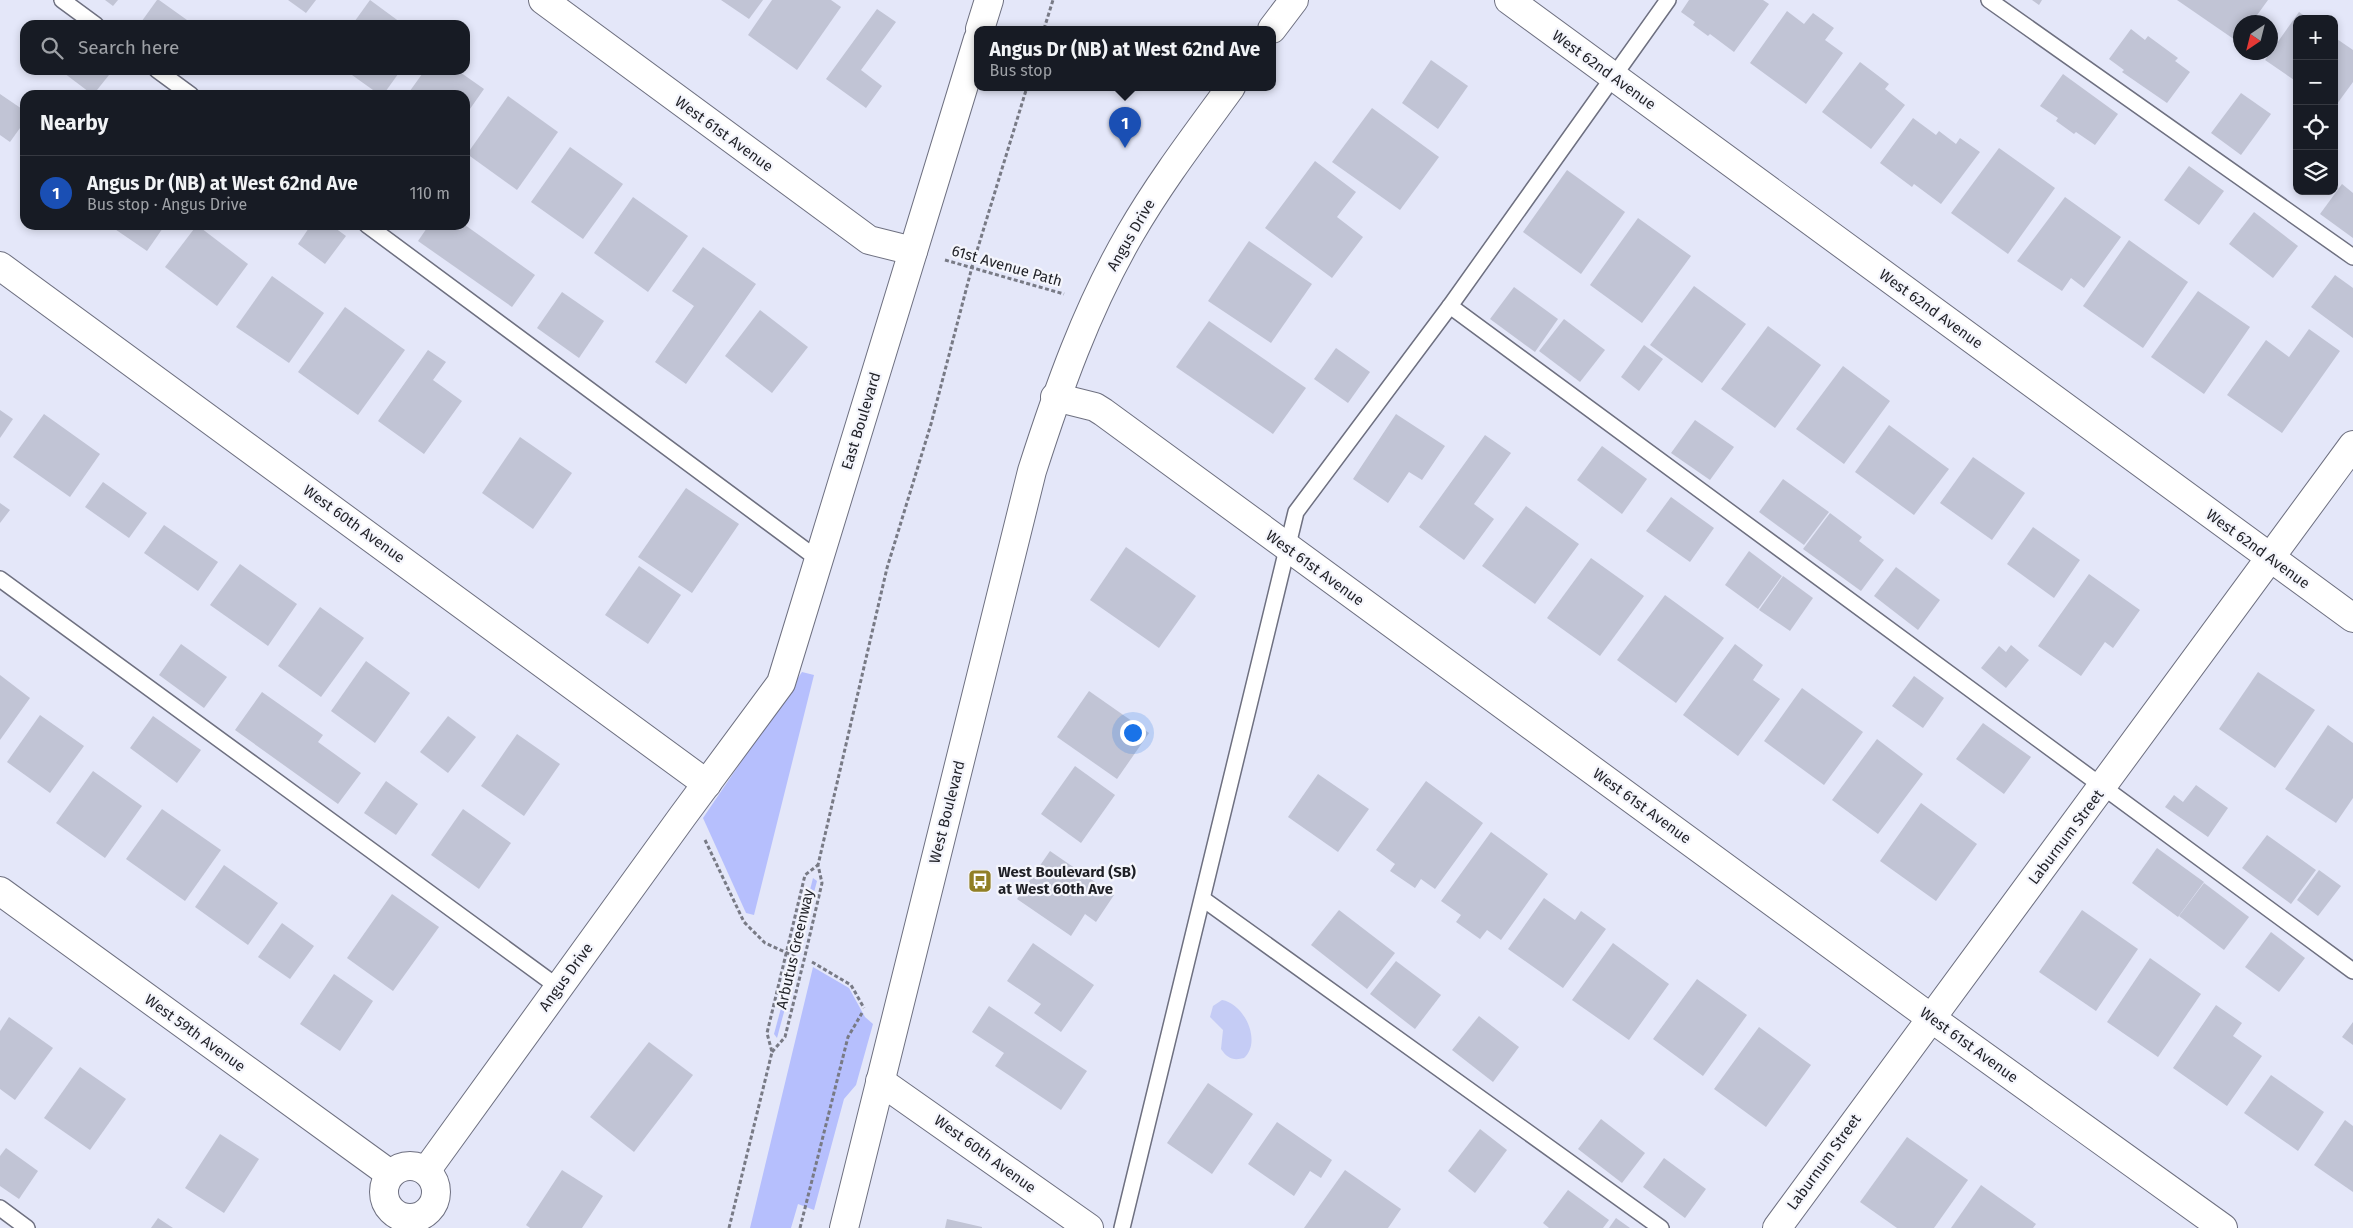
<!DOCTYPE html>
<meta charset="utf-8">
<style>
body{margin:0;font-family:"Fira Sans",sans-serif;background:#242831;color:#f1f3f6}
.controls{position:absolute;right:15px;top:15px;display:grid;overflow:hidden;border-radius:10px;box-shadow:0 2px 8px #0003}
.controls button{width:45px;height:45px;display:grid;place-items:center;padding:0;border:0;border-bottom:1px solid #363941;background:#171b24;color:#f1f3f6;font:25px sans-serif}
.compass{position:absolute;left:2233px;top:15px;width:45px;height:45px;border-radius:50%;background:#171b24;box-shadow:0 2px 8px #0003;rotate:215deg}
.you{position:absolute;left:1132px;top:732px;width:18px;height:18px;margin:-12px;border:4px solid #fff;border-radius:50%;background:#1a73e8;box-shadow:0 0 0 8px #1a73e833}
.badge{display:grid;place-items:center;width:32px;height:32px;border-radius:50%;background:#0b8043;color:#fff;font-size:16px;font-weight:700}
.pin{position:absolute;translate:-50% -41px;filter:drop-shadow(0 1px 2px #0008)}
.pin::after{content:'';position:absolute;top:26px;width:18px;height:15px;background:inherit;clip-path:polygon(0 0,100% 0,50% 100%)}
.popup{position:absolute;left:974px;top:26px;width:302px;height:65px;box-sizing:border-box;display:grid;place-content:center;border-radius:10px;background:#171b24;filter:drop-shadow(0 1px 4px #0005);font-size:16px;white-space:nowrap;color:#9ea1a6}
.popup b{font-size:19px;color:#f1f3f6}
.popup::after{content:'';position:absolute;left:50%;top:100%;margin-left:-10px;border:10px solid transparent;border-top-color:#171b24}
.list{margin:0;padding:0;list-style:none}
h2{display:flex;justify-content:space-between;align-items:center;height:65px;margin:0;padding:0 20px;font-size:21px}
h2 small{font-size:16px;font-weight:400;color:#9ea1a6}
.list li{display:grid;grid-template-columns:32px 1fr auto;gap:15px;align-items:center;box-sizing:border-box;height:75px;padding:0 20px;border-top:1px solid #363941}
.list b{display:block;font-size:19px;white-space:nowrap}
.list p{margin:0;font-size:16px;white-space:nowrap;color:#9ea1a6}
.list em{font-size:16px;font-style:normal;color:#9ea1a6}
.icon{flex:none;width:28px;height:28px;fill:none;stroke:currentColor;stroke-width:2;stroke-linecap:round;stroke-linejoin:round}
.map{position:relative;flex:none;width:2353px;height:1228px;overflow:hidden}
.search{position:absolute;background:#171b24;box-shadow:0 2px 8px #0003;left:20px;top:20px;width:450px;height:55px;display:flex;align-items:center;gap:12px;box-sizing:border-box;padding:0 18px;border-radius:15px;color:#9ea1a6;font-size:19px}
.panel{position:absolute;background:#171b24;box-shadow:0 2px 8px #0003;left:20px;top:90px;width:450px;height:140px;border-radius:15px}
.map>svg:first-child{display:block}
</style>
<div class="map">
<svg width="2353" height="1228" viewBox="0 0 2353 1228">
<rect width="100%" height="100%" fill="#e4e7f9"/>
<g fill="#b6bffd">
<polygon points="802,672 814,675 754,915 746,913 703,818"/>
<polygon points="813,878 817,881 800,945 797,941"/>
<polygon points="813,967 849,988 865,1017 873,1024 856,1085 844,1099 814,1210 798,1204 791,1228 750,1228"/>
<polygon points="791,971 794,971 794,975 777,1038 774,1034"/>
</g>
<path fill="#c5ccf5" d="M 1222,1000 C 1245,1004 1262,1042 1244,1058 C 1233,1061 1227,1058 1221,1049 L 1223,1030 L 1210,1017 L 1213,1006 Z"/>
<g fill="#c1c4d5">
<polygon points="105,0 118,0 113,6"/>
<polygon points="157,0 159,0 194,25 139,25"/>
<polygon points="288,0 316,0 306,13"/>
<polygon points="370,0 404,25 352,25"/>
<polygon points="721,0 763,0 749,19"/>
<polygon points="772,0 831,0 841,7 797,70 748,35"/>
<polygon points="1689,0 1763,0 1769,4 1734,52 1710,34 1708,36 1693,25 1695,22 1681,12"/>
<polygon points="2032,0 2042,0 2039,5"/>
<polygon points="2177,0 2268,0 2252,22 2240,22 2240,39 2238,42"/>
<polygon points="877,9 896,22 861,70 882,86 866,108 826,79"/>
<polygon points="1787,11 1804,24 1813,13 1834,28 1825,40 1843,53 1806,104 1750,63"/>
<polygon points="2299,12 2309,19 2297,19 2297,82 2265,60"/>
<polygon points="2131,29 2145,40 2148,36 2178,58 2175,61 2190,72 2167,103 2122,72 2124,70 2109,59"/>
<polygon points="2334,37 2353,50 2353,82 2334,108"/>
<polygon points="1431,60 1468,86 1438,129 1402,103"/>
<polygon points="1860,62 1889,84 1885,89 1905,105 1871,149 1822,112"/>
<polygon points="60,70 113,70 93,95"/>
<polygon points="345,70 401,70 383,95 380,95"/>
<polygon points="425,70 457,70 484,89 465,116 465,95 407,95"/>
<polygon points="2063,74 2118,114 2095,145 2076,132 2074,134 2056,121 2058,118 2040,106"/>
<polygon points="2241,93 2271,114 2241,155 2211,133"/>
<polygon points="0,94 25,111 25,121 10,142 0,135"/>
<polygon points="508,96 558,132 517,190 467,154"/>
<polygon points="1372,108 1439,157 1400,210 1332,162"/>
<polygon points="1913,118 1936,135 1939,131 1956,144 1960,138 1980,152 1941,204 1914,184 1912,187 1880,163"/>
<polygon points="570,147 623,184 583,239 531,202"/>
<polygon points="1999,148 2055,188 2008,254 1951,213"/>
<polygon points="1315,161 1356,192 1337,217 1363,237 1332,278 1265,228"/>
<polygon points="2189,166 2224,191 2199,225 2164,200"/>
<polygon points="1567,170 1625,212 1581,274 1523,232"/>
<polygon points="2342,184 2353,193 2353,238 2320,214"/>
<polygon points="633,197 688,236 648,292 594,253"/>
<polygon points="2065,197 2121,237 2084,288 2071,278 2062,291 2017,261"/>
<polygon points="2254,212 2298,246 2273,278 2229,244"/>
<polygon points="1638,218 1691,256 1642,323 1590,285"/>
<polygon points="109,225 165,225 147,251"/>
<polygon points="197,225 248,264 217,306 165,267"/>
<polygon points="311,225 331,225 346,236 325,264 298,244"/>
<polygon points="429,225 465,225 535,275 512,307 418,241"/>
<polygon points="2129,240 2188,282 2143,348 2083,306"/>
<polygon points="1249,241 1312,284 1271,343 1208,301"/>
<polygon points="703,247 756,284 686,384 655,362 694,306 672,291"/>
<polygon points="2335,275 2353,288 2353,338 2311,307"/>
<polygon points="272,276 324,313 289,363 236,327"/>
<polygon points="1694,286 1746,324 1702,383 1650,345"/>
<polygon points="1514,287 1558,319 1535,352 1490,319"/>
<polygon points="2198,291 2250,327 2204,394 2151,357"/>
<polygon points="562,292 604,321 579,358 537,328"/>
<polygon points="345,307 405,350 358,415 298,372"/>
<polygon points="760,310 808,347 772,393 725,356"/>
<polygon points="1564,319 1605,350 1580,382 1539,351"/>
<polygon points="1209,321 1306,388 1273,434 1176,367"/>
<polygon points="1768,326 1821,365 1775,428 1721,389"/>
<polygon points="2309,329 2340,351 2282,433 2227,395 2266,340 2289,357"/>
<polygon points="1644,345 1663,359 1639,391 1621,377"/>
<polygon points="1336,348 1370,372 1348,403 1314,379"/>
<polygon points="428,350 446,362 433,380 462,401 424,454 378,421"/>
<polygon points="1843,366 1890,401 1844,464 1796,429"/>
<polygon points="0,410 13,419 0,438"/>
<polygon points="44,414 100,454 70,497 13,457"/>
<polygon points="1396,414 1445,446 1422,480 1409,472 1388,503 1353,479"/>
<polygon points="1695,420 1734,447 1710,480 1671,453"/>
<polygon points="1889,425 1949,469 1914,515 1855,472"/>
<polygon points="1485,435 1511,453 1474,504 1494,519 1464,560 1419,527"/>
<polygon points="520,437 572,473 533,529 482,493"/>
<polygon points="1602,446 1647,479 1622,514 1577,480"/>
<polygon points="1973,457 2025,493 1992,540 1940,503"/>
<polygon points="1783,479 1829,512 1804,545 1759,512"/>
<polygon points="103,482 147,513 129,538 85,507"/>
<polygon points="686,488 739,524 692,593 638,557"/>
<polygon points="1671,497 1714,528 1690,562 1646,531"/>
<polygon points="0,503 10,510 0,523"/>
<polygon points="1526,506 1579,544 1535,604 1482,566"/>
<polygon points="1830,513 1862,537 1859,541 1884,560 1861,591 1803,549"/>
<polygon points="164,525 218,562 198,591 144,553"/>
<polygon points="2033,527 2080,560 2054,598 2007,564"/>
<polygon points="1126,547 1196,596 1159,648 1090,600"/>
<polygon points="1749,551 1782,576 1758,609 1725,585"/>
<polygon points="1591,558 1644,596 1600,656 1547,618"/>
<polygon points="240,564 297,604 268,646 210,605"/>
<polygon points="639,566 681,595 648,644 605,615"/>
<polygon points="1896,567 1940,600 1918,630 1874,596"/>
<polygon points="2089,574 2140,610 2113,648 2105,642 2081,676 2038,646"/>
<polygon points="1783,576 1813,598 1790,631 1759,610"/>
<polygon points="1665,595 1724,638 1676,703 1617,660"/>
<polygon points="320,607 364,638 321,697 278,666"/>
<polygon points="181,644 227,677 204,708 159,675"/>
<polygon points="1735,644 1763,665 1753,680 1780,699 1738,756 1683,715"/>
<polygon points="2011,645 2029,660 2006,688 1981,668 1999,646 2006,652"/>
<polygon points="366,661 410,693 375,743 331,711"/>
<polygon points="2258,672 2315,710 2275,768 2219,729"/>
<polygon points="0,675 30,698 0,740"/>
<polygon points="1914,676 1944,698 1923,728 1892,706"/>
<polygon points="1802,688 1863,732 1824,785 1764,741"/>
<polygon points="1089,691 1149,733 1117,779 1057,737"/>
<polygon points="262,692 323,735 318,742 361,773 338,804 235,730"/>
<polygon points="40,715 84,746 50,793 7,762"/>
<polygon points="153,716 201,750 177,783 130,748"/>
<polygon points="448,716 476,737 448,773 420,752"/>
<polygon points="1983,723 2031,757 2004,794 1956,759"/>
<polygon points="2328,725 2353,743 2353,798 2336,823 2285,789"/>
<polygon points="517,734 560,764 524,816 481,786"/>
<polygon points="1877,739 1923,774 1878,834 1832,800"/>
<polygon points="1075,766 1115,795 1081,843 1041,814"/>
<polygon points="93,771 142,806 105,858 56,823"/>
<polygon points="1318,774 1369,809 1338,852 1288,817"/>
<polygon points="386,781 418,804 396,835 364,813"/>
<polygon points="1426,781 1483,823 1435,889 1421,879 1415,888 1390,871 1395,864 1376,850"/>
<polygon points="2196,785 2228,808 2208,837 2165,807 2174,795 2183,802"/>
<polygon points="1921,803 1977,844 1936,901 1880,861"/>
<polygon points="162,809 221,850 185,901 126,859"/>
<polygon points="463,809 511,843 479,889 431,855"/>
<polygon points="1491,832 1548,874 1501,940 1487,930 1480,939 1456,922 1461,915 1441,901"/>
<polygon points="2267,835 2316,870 2291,904 2242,868"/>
<polygon points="2157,848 2204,882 2178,917 2132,883"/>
<polygon points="1050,851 1114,895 1096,922 1085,914 1071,936 1017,899"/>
<polygon points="224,865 278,903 248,945 195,907"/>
<polygon points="2319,870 2341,886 2318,916 2297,900"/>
<polygon points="2204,883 2249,917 2224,950 2179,916"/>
<polygon points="392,894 439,927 393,991 347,958"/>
<polygon points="1544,898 1575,920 1581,911 1606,929 1563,988 1508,949"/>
<polygon points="1339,910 1395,953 1367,989 1311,945"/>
<polygon points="2082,910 2138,949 2096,1011 2039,972"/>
<polygon points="282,923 314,946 290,979 258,957"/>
<polygon points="2271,932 2305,958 2279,992 2245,967"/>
<polygon points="1033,943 1094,985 1061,1032 1034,1013 1041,1004 1007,981"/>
<polygon points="1613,943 1669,984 1629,1040 1572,1000"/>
<polygon points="2150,958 2201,994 2158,1057 2107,1022"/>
<polygon points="1396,961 1441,995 1415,1029 1370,994"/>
<polygon points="334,974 373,1001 340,1051 300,1024"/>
<polygon points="1697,979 1747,1015 1703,1076 1653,1039"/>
<polygon points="2216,1005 2242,1023 2233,1036 2262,1056 2227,1106 2173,1068"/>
<polygon points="989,1006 1087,1071 1061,1110 995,1066 1004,1053 972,1032"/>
<polygon points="1479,1016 1519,1047 1493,1082 1452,1050"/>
<polygon points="9,1017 53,1048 15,1100 0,1089 0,1031"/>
<polygon points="2353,1022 2353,1045 2342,1037"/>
<polygon points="1759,1027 1811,1065 1766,1127 1714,1089"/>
<polygon points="649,1042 693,1075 634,1152 590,1117"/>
<polygon points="80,1067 126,1099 90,1150 44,1118"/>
<polygon points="2271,1075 2324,1112 2298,1151 2244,1113"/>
<polygon points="1208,1083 1253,1114 1212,1174 1167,1143"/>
<polygon points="1601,1119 1645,1153 1622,1183 1578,1149"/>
<polygon points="2345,1120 2353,1126 2353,1192 2314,1165"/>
<polygon points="1277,1122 1332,1160 1321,1178 1310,1171 1294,1196 1248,1164"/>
<polygon points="1480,1129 1507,1150 1475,1193 1448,1171"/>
<polygon points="220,1134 259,1159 224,1213 185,1188"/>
<polygon points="1907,1137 1968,1180 1934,1228 1897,1228 1860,1202"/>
<polygon points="6,1148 38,1171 19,1199 0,1186 0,1156"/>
<polygon points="1664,1158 1706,1189 1685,1218 1643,1187"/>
<polygon points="562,1170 603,1196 582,1228 530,1228 526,1225"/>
<polygon points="1345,1170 1401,1209 1388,1228 1304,1228"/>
<polygon points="1981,1185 2036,1224 2033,1228 1951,1228"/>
<polygon points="1568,1190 1609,1220 1603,1228 1549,1228 1543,1223"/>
<polygon points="158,1218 173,1228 151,1228"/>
<polygon points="1616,1218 1630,1228 1609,1228"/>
<polygon points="947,1219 982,1227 982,1228 945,1228"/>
</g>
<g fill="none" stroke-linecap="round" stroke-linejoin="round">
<g stroke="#6e7080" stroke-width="18">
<g id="service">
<polyline points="62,0 96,25"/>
<polyline points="1989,0 2353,257"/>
<polyline points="157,70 191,95"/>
<polyline points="367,225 819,560"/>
<polyline points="1450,306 2353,971"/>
<polyline points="0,579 558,987"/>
<polyline points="1203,899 1661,1228"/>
<polyline points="0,1208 27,1228"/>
<polyline points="1122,1228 1296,512 1450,306 1668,0"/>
</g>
</g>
<g stroke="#6e7080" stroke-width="30">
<g id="minor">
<polyline points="543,0 869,240 913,251"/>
<polyline points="1509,0 2353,618"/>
<polyline points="980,29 989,0"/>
<polyline points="0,266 707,784"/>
<polyline points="1055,397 1095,407 1103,412 1931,1018 2223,1228"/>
<polyline points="0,891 390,1174"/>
<polyline points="880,1081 1089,1228"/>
<circle cx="410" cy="1192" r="26"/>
<polyline points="426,1171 682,817 781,683 978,39"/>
<polyline points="1777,1228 2353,445"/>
</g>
</g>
<g stroke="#6e7080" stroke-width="30">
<g id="tertiary">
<polyline points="1272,29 1294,0"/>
<path d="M 844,1228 L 1032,471 C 1058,390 1087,308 1130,234 C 1160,182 1196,135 1231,87"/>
</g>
</g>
<g stroke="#787a85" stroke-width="3" stroke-dasharray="4 2.5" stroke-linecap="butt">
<polyline points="1044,29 1053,0"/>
<polyline points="945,260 1064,294"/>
<polyline points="705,840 744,922 765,943 796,957"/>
<polyline points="812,962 851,985 864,1008"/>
<polyline points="772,1052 785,1037 804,960 822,883 818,865 887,568 931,424 972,267 1027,87"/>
<polyline points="729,1228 772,1052 767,1033 805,875 818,865"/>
<polyline points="800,1228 848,1037 862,1013"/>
</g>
<use href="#service" stroke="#fff" stroke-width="15"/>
<use href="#minor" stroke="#fff" stroke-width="28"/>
<use href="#tertiary" stroke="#fff" stroke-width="28"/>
</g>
<defs>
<g id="bus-square" transform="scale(1.25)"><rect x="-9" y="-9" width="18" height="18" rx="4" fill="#917f26" stroke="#f4f5fc"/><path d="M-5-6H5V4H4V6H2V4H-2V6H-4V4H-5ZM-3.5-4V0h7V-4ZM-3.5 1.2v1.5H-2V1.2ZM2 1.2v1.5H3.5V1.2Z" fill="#fff"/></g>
</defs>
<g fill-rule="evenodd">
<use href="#bus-square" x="980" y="881"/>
</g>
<g text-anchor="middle" stroke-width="4.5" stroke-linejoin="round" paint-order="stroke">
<g font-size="15" fill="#1f2026" stroke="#f4f5fc">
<text transform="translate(1604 70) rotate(36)" y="5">West 62nd Avenue</text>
<text transform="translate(724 134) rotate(36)" y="5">West 61st Avenue</text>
<text transform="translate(1131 235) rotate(-60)" y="5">Angus Drive</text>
<text transform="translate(1007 266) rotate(16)" y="5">61st Avenue Path</text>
<text transform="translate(1931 309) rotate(36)" y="5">West 62nd Avenue</text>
<text transform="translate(861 421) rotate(-73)" y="5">East Boulevard</text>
<text transform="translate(354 524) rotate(36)" y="5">West 60th Avenue</text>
<text transform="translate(2258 549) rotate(36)" y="5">West 62nd Avenue</text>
<text transform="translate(1315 568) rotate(36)" y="5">West 61st Avenue</text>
<text transform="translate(1642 806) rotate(36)" y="5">West 61st Avenue</text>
<text transform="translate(947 812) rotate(-76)" y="5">West Boulevard</text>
<text transform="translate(2066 837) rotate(-53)" y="5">Laburnum Street</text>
<text transform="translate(795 949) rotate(-77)" y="5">Arbutus Greenway</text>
<text transform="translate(566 977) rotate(-54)" y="5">Angus Drive</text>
<text transform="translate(195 1033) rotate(36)" y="5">West 59th Avenue</text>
<text transform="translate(1969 1045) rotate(36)" y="5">West 61st Avenue</text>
<text transform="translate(985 1154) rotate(36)" y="5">West 60th Avenue</text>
<text transform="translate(1824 1162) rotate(-54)" y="5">Laburnum Street</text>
</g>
<g font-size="15" font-weight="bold" fill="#1f2026" stroke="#f4f5fc" text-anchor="start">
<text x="998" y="877">West Boulevard (SB)<tspan x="998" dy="17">at West 60th Ave</tspan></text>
</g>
</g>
</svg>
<div class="controls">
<button>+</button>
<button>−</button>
<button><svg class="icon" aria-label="locate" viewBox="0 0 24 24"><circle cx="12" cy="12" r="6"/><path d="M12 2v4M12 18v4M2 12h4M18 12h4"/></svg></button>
<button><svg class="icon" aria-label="layers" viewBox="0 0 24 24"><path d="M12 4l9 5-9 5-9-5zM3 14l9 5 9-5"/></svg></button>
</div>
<svg class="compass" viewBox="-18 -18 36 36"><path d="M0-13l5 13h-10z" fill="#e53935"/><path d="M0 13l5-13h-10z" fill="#9ea1a6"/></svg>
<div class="you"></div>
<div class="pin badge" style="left:1125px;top:148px;background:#1a4fb4">1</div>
<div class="popup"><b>Angus Dr (NB) at West 62nd Ave</b>Bus stop</div>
<div class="search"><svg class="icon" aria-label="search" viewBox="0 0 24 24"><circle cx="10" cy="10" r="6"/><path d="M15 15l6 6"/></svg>Search here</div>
<section class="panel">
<h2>Nearby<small></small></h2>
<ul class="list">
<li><span class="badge" style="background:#1a4fb4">1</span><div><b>Angus Dr (NB) at West 62nd Ave</b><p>Bus stop · Angus Drive</p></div><em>110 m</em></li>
</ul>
</section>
</div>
